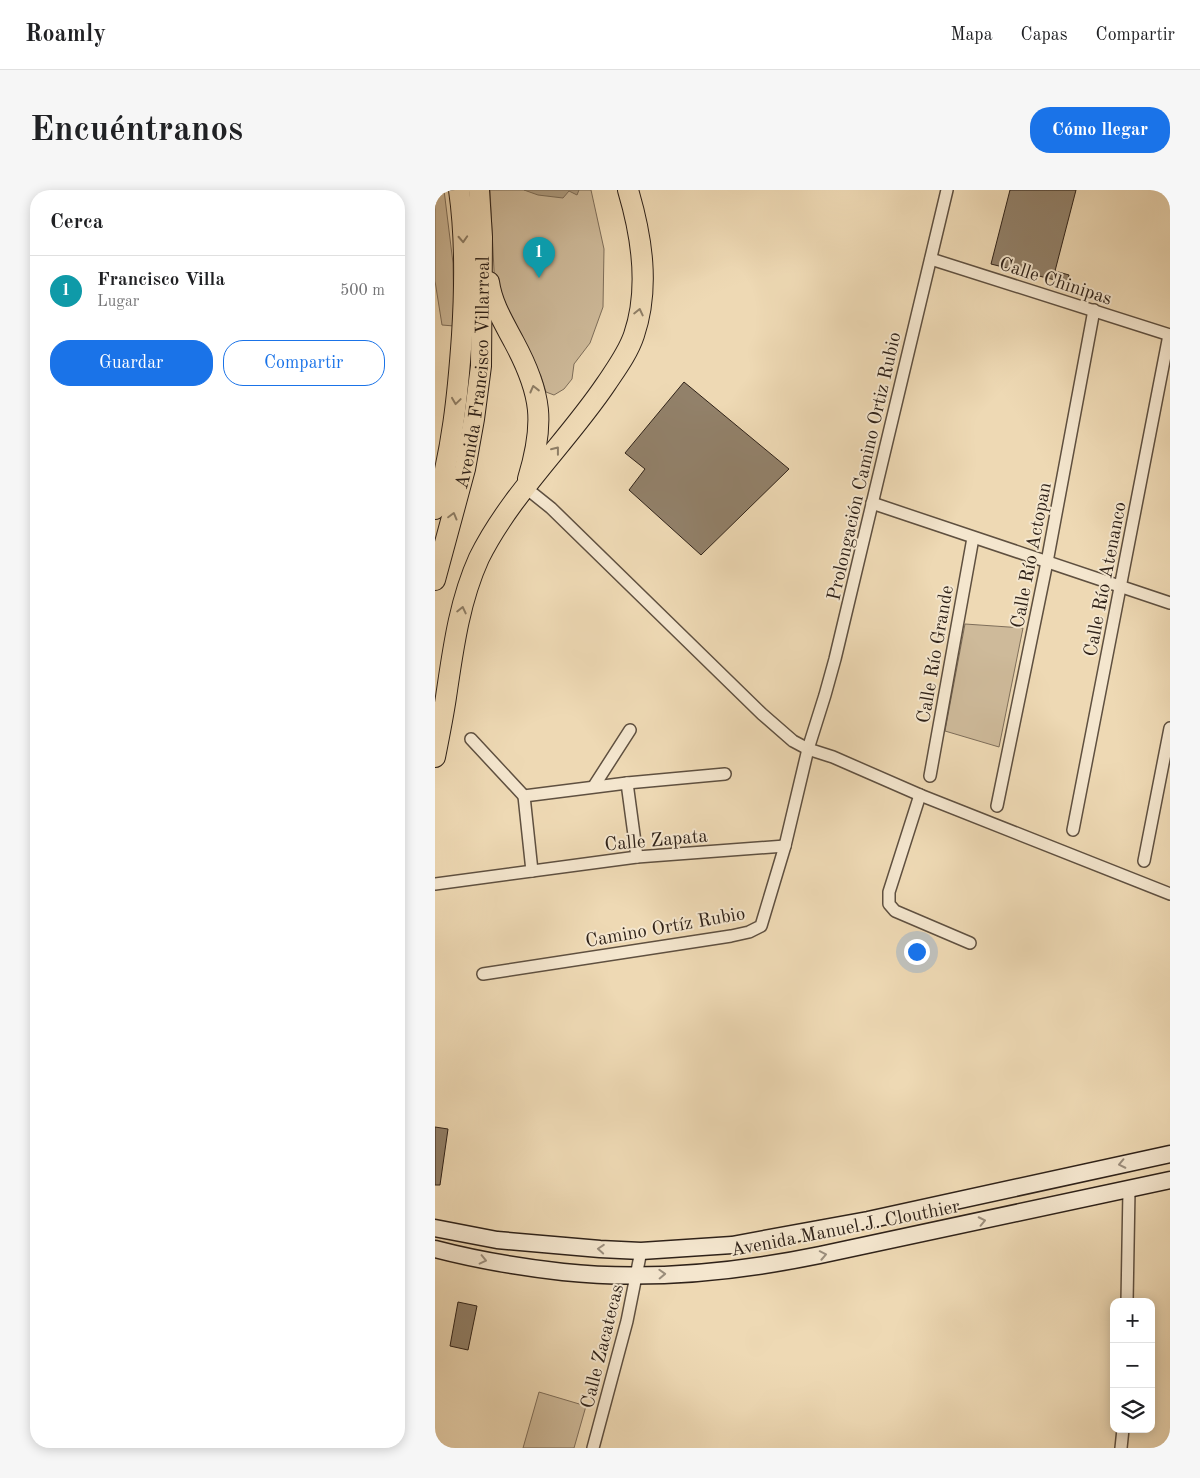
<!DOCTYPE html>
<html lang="es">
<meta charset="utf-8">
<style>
body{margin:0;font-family:"Old Standard TT",serif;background:#f6f6f6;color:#202124}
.controls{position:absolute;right:15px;bottom:15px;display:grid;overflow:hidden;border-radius:10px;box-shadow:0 2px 12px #0003}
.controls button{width:45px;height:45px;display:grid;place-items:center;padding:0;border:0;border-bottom:1px solid #e0e0e0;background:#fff;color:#202124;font:25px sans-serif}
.you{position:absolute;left:481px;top:761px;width:18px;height:18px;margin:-12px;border:4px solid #fff;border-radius:50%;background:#1a73e8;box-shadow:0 0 0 8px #1a73e833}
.badge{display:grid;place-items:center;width:32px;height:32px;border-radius:50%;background:#1a73e8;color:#fff;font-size:16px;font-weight:700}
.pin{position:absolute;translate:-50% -41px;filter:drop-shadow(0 1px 2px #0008)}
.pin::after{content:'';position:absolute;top:26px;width:18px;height:15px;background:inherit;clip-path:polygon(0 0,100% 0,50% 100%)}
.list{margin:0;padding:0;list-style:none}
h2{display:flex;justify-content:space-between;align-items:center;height:65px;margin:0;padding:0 20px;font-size:21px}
h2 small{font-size:16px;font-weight:400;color:#757577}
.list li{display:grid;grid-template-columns:32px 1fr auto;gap:15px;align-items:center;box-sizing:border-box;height:70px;padding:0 20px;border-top:1px solid #e0e0e0}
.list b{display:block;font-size:19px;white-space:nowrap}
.list p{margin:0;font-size:16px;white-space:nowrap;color:#757577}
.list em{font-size:16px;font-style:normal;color:#757577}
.actions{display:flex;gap:10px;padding:15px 20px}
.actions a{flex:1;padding:11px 0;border:1px solid #1a73e8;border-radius:20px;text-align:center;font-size:18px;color:#1a73e8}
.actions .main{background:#1a73e8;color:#fff}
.icon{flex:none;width:28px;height:28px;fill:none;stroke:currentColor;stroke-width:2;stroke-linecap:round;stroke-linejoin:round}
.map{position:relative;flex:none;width:735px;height:1258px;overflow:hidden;border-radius:20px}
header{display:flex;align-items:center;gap:30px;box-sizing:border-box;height:70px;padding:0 25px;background:#fff;border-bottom:1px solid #e0e0e0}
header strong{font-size:24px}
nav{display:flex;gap:28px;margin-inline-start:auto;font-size:18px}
.intro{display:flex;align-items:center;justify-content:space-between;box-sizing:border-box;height:120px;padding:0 30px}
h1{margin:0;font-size:35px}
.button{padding:12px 22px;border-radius:20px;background:#1a73e8;color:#fff;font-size:18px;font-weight:700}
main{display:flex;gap:30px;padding:0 30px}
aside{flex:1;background:#fff;border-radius:20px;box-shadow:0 2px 12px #0003}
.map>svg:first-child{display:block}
</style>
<header>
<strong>Roamly</strong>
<nav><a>Mapa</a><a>Capas</a><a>Compartir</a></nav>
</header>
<div class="intro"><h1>Encuéntranos</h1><a class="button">Cómo llegar</a></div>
<main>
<aside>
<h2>Cerca<small></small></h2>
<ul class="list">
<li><span class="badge" style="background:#0f9aa8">1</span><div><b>Francisco Villa</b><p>Lugar</p></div><em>500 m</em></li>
</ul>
<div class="actions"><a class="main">Guardar</a><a>Compartir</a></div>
</aside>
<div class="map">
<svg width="735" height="1258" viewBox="0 0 735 1258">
<rect width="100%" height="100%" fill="#eed9b4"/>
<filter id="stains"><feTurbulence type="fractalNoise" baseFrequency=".004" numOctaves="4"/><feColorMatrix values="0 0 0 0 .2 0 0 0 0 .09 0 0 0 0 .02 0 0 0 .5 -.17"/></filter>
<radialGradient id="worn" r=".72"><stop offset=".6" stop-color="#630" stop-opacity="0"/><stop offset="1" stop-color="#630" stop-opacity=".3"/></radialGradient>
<g fill="#ceba9a" stroke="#7e6e5a">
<polygon points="0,0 9,0 18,73 19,136 7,135 0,91"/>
<polygon points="55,0 156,0 169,59 168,117 155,153 139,174 137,189 129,199 119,205 111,202 106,186 60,100"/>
<polygon points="530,434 588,438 564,557 510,541"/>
<polygon points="104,1202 151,1216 139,1258 88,1258"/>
</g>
<polygon fill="#ad9b7f" stroke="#7b6b56" points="89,0 144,0 142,5 134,1 128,8 103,5"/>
<g fill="#92816a" stroke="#2f2219">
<polygon points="575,0 641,0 620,81 634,85 632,93 556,74"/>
<polygon points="249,192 354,279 266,365 194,300 210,279 190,263"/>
<polygon points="0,937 13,939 5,995 0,995"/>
<polygon points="23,1112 42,1116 33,1160 15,1156"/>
</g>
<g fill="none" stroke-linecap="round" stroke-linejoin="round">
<g stroke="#5f5040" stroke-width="14">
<g id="street">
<polyline points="496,69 735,145"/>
<polyline points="91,298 116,318 327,524 358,551 373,559 398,567 485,605 735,704"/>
<polyline points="437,313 735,413"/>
<polyline points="36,549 89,606 192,593 290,584"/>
<polyline points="495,586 538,348"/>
<polyline points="192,593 202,667"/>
<polyline points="159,596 195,540"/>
<polyline points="485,605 454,702 454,714 460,721 535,753"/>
<polyline points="89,606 97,681"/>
<polyline points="562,616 612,372 659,120"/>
<polyline points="638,640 734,145"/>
<polyline points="709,671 735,538"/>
<polyline points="0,694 202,667 350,656"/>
<polyline points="48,784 296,746 314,742 326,736 350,656 373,559 390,505 400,469 512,0"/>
<polyline points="692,1112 694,1000"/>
<polyline points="158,1258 192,1131 206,1061"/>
<polyline points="686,1258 688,1239"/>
</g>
</g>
<g stroke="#2f2219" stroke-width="19">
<g id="secondary">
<polyline points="0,1038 62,1050 165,1059 206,1061 297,1055 433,1030 735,964"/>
<path d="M 0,1059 C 42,1070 84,1077 128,1082 C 213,1091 302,1082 385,1065 L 735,990"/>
</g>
</g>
<g stroke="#2f2219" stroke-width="22">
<g id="highway">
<path d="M 54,92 C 57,114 69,133 79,152 C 107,204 110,233 93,289"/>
<path d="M 0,319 C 17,262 23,204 27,145 C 30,97 31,48 24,0"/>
<path id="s1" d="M 0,390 L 30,279 L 39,229 L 46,176 L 47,47 L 44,0"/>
<path d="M 0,567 C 4,547 8,527 11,507 C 18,460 24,412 44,368 C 75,305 132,252 171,194 C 181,179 193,163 199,145 C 215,98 207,47 193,0"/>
</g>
</g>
<use href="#street" stroke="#f4e6ce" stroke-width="11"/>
<use href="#secondary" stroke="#f4e6ce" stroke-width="16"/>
<use href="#highway" stroke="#eed9b4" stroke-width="20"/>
</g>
<defs><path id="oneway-chevron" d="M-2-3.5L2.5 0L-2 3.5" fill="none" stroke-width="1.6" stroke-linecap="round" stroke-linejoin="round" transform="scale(1.25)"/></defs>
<g stroke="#8e7e66">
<use href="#oneway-chevron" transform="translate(28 49) rotate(87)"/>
<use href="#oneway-chevron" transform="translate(204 122) rotate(-77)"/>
<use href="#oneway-chevron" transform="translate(99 199) rotate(-104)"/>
<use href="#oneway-chevron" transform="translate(21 211) rotate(98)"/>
<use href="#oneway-chevron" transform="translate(121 260) rotate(-52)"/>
<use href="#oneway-chevron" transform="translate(18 326) rotate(-75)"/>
<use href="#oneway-chevron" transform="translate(27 420) rotate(-77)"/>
</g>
<g stroke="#9b8e7d">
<use href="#oneway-chevron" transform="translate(687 974) rotate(168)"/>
<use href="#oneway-chevron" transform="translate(547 1031) rotate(-12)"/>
<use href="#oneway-chevron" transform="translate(166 1059) rotate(-176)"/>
<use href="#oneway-chevron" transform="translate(388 1065) rotate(-11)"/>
<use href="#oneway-chevron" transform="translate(48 1070) rotate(13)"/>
<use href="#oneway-chevron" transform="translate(227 1084) rotate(-2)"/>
</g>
<g text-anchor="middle" stroke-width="4" stroke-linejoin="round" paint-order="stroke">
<g font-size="19" fill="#2f2219" stroke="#f4e6ce">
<text transform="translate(621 90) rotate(18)" y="7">Calle Chinipas</text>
<text dy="7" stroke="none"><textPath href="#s1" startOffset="212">Avenida Francisco Villarreal</textPath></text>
<text transform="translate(428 276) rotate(-77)" y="7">Prolongación Camino Ortiz Rubio</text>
<text transform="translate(595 365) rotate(-79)" y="7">Calle Río Actopan</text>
<text transform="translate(669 389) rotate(-79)" y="7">Calle Río Atenanco</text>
<text transform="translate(499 464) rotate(-80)" y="7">Calle Río Grande</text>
<text transform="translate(221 649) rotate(-5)" y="7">Calle Zapata</text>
<text transform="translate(230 736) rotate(-10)" y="7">Camino Ortíz Rubio</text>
<text transform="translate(410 1037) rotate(-11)" y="7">Avenida Manuel J. Clouthier</text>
<text transform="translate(166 1156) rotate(-76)" y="7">Calle Zacatecas</text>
</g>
</g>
<rect width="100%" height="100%" filter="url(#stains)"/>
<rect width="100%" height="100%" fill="url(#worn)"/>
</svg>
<div class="controls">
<button>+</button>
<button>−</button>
<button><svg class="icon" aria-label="layers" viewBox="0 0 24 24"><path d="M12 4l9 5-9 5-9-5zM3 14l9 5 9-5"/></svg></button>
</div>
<div class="you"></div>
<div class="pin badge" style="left:104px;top:88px;background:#0f9aa8">1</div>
</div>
</main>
